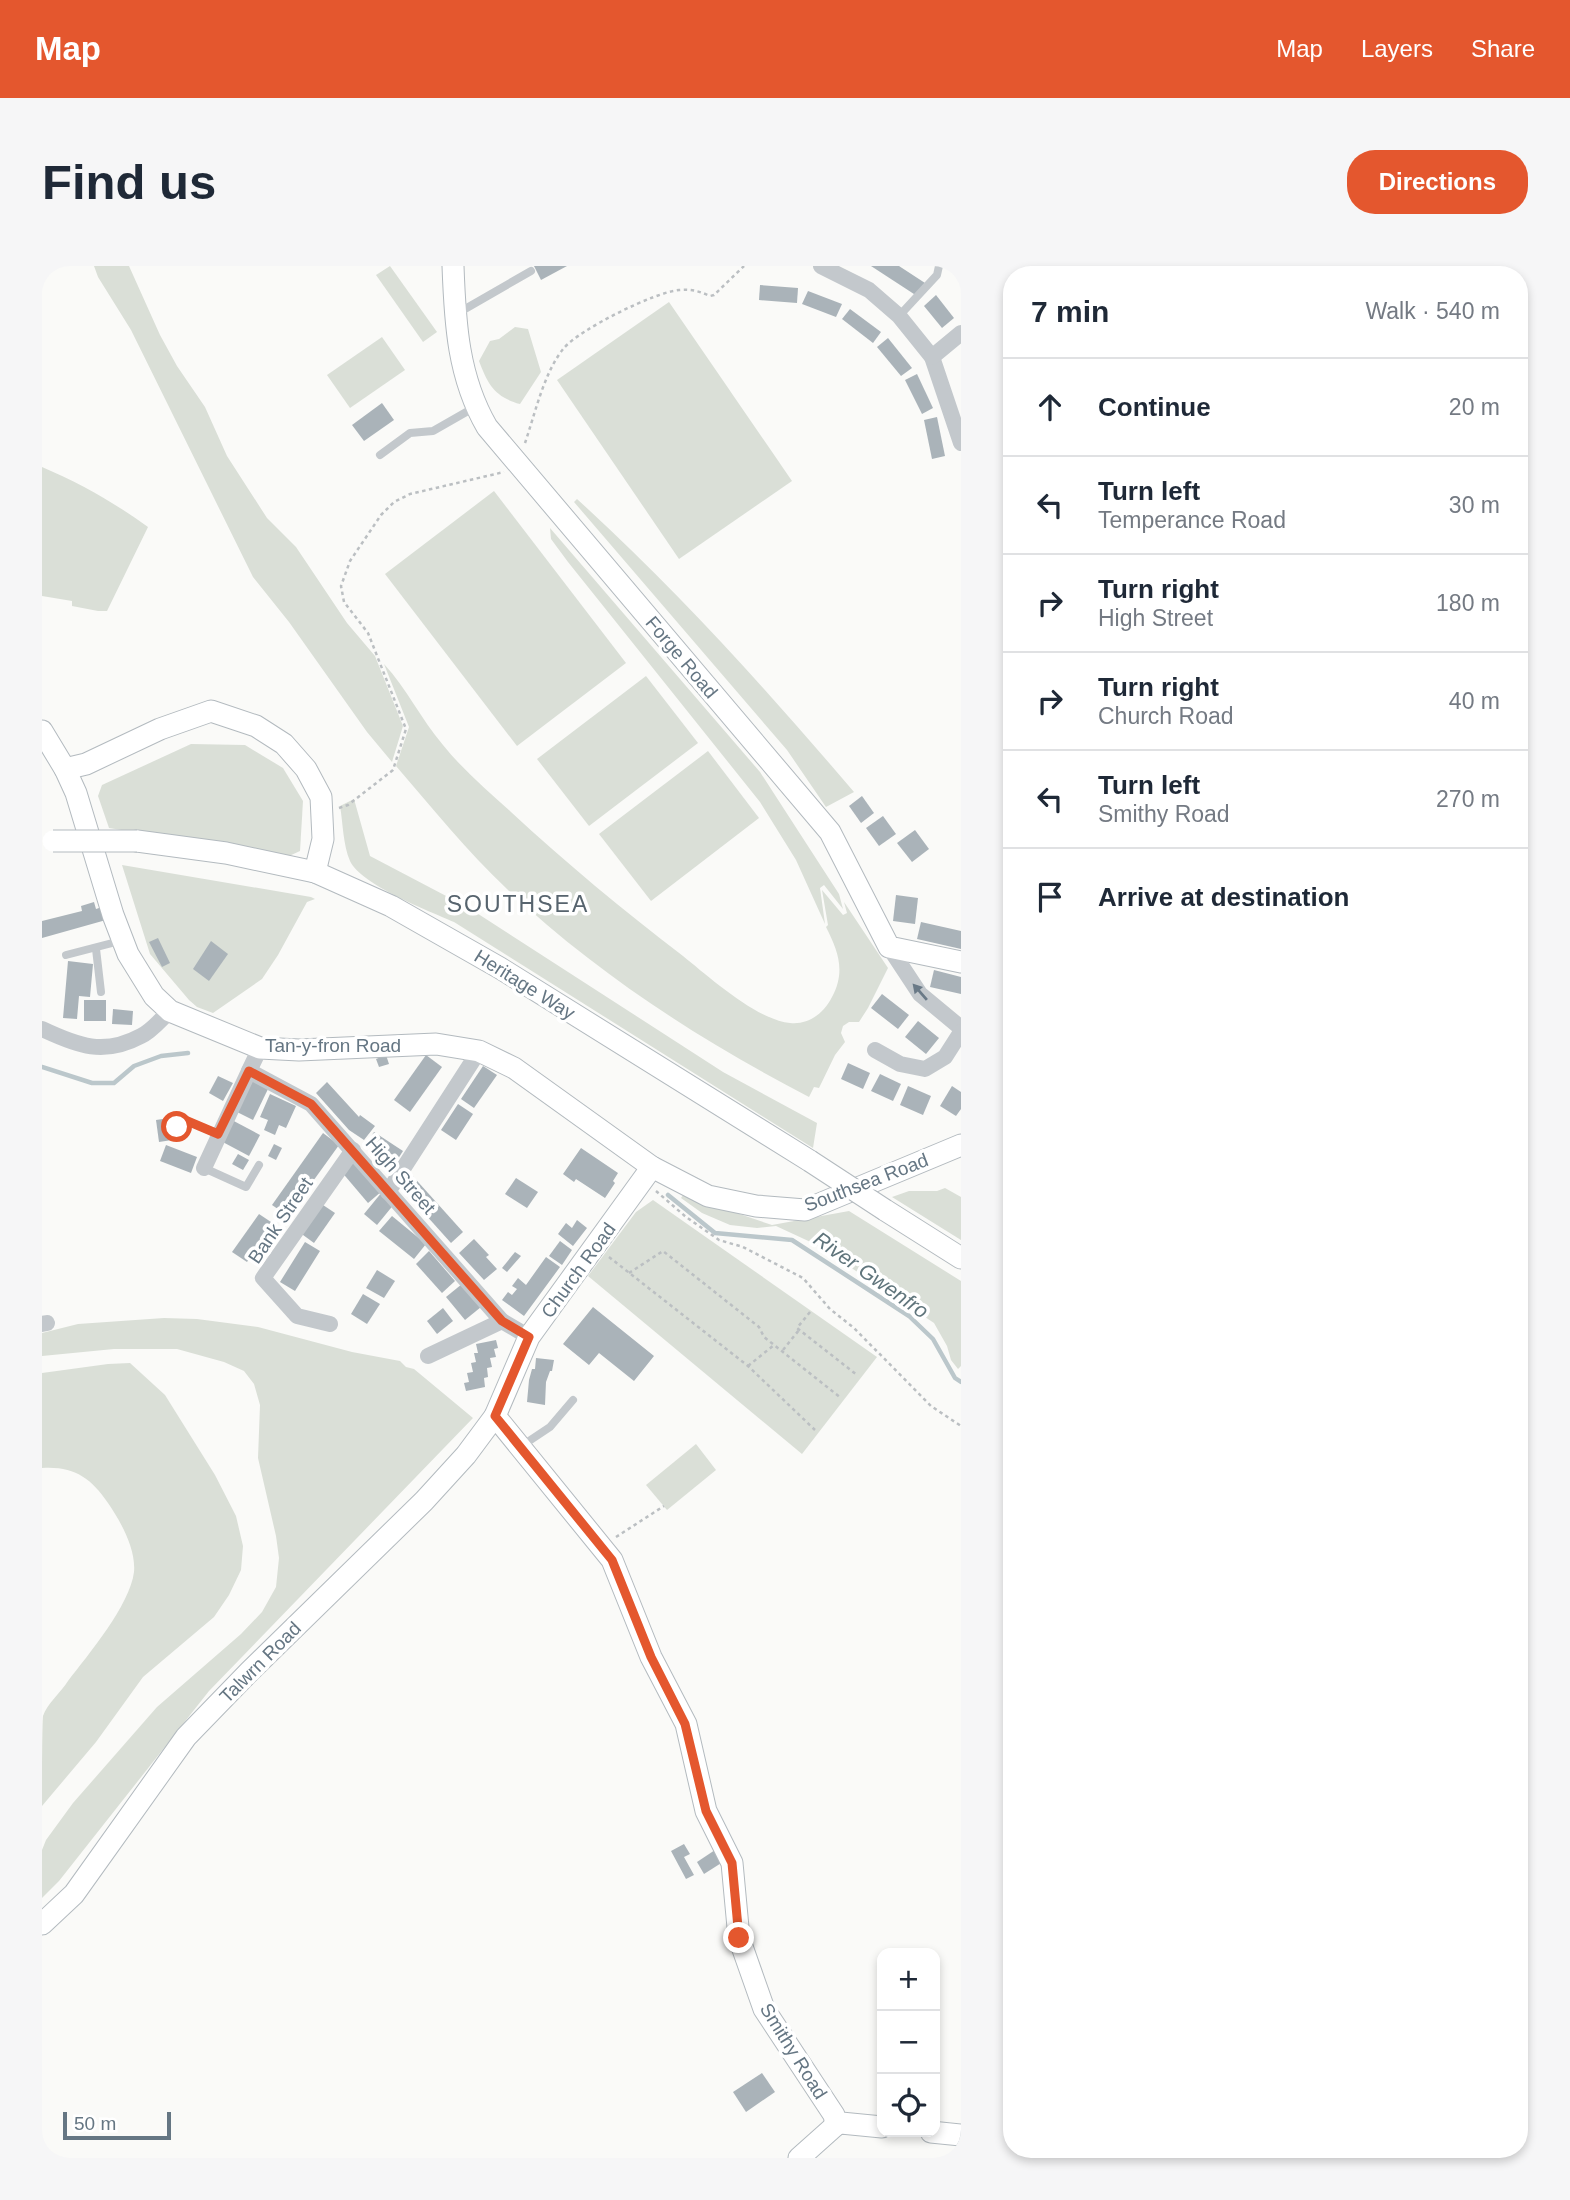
<!DOCTYPE html>
<meta charset="utf-8">
<style>
body{margin:0;font-family:Arial,sans-serif;background:#f6f6f7;color:#1f2937}
.controls{position:absolute;right:21px;bottom:21px;display:grid;overflow:hidden;border-radius:14px;box-shadow:0 4px 10px #0003}
.controls button{width:63px;height:63px;display:grid;place-items:center;padding:0;border:0;border-bottom:2px solid #e0e1e3;background:#fff;color:#1f2937;font:35px sans-serif}
.scale{position:absolute;left:21px;bottom:18px;width:108px;box-sizing:border-box;padding-left:7px;border:4px solid #657683;border-top:0;font-size:19px;line-height:24px;white-space:nowrap;color:#657683;-webkit-text-stroke:5px #fff;paint-order:stroke}
.stop{position:absolute;width:21px;height:21px;margin:-16px;border:5px solid #e4572e;border-radius:50%;background:#fff}
.stop.end{background:#e4572e;border-color:#fff;box-shadow:0 2px 7px #0008}
.list{margin:0;padding:0;list-style:none}
h2{display:flex;justify-content:space-between;align-items:center;height:91px;margin:0;padding:0 28px;font-size:30px}
h2 small{font-size:23px;font-weight:400;color:#747a83}
.list li{display:grid;grid-template-columns:46px 1fr auto;gap:21px;align-items:center;box-sizing:border-box;height:98px;padding:0 28px;border-top:2px solid #e0e1e3}
.list b{display:block;font-size:26px;white-space:nowrap}
.list p{margin:0;font-size:23px;white-space:nowrap;color:#747a83}
.list em{font-size:23px;font-style:normal;color:#747a83}
.icon{flex:none;width:38px;height:38px;fill:none;stroke:currentColor;stroke-width:2;stroke-linecap:round;stroke-linejoin:round}
.map{position:relative;flex:none;width:919px;height:1892px;overflow:hidden;border-radius:28px}
header{display:flex;align-items:center;gap:42px;box-sizing:border-box;height:98px;padding:0 35px;background:#e4572e;color:#fff}
header strong{font-size:33px}
nav{display:flex;gap:38px;margin-inline-start:auto;font-size:24px}
.intro{display:flex;align-items:center;justify-content:space-between;box-sizing:border-box;height:168px;padding:0 42px}
h1{margin:0;font-size:49px}
.button{padding:18px 32px;border-radius:28px;background:#e4572e;color:#fff;font-size:24px;font-weight:700}
main{display:flex;gap:42px;padding:0 42px}
aside{flex:1;background:#fff;border-radius:28px;box-shadow:0 4px 10px #0003}
.map>svg:first-child{display:block}
</style>
<header>
<strong>Map</strong>
<nav><a>Map</a><a>Layers</a><a>Share</a></nav>
</header>
<div class="intro"><h1>Find us</h1><a class="button">Directions</a></div>
<main>
<div class="map">
<svg width="919" height="1892" viewBox="0 0 919 1892">
<rect width="100%" height="100%" fill="#fafaf8"/>
<g fill="#dadfd7">
<polygon points="52,0 87,0 118,69 135,100 163,141 185,190 225,252 254,281 305,357 333,390 361,460 350,496 325,466 247,356 211,311 89,64 56,11"/>
<polygon points="348,0 395,66 381,76 334,9"/>
<polygon points="627,36 750,215 637,293 515,114"/>
<path d="M 473,61 L 486,63 L 499,106 L 478,138 C 453,131 446,119 437,95 L 448,75 L 457,73 Z"/>
<polygon points="340,71 363,104 308,142 285,109"/>
<path d="M 0,201 C 38,217 73,237 106,261 L 65,345 L 56,345 L 30,340 L 30,335 L 0,330 Z"/>
<polygon points="452,225 584,397 475,480 343,308"/>
<path d="M 535,233 C 635,324 725,424 812,526 L 784,541 L 745,484 L 532,236 Z"/>
<polygon points="508,262 718,506 797,628 801,643 782,619 778,622 783,658 754,594 718,536 526,296 509,273"/>
<path d="M 342,398 C 365,423 379,453 401,479 C 421,504 446,525 469,546 C 524,597 581,644 641,690 C 667,711 715,754 748,757 C 767,759 782,747 790,731 C 804,705 796,685 784,661 L 786,659 L 780,624 L 801,649 L 805,647 L 802,636 L 846,702 L 826,742 L 817,756 L 807,756 L 801,760 L 799,767 L 803,776 L 793,789 L 777,822 L 772,821 L 767,831 C 659,775 554,707 465,623 C 425,585 390,542 354,500 L 367,461 Z"/>
<polygon points="604,410 656,477 547,560 495,493"/>
<polygon points="149,478 203,479 241,502 261,535 258,585 245,591 67,562 56,530 60,519"/>
<polygon points="666,485 717,552 609,635 557,568"/>
<path d="M 312,533 L 328,590 L 427,642 L 681,806 L 775,857 L 771,882 L 412,656 C 387,645 319,619 308,595 C 301,579 301,557 298,540 Z"/>
<polygon points="80,599 269,631 273,633 265,636 236,689 220,713 171,747 155,741 147,734 108,688"/>
<polygon points="903,922 919,931 919,974 850,931 867,925 895,925"/>
<polygon points="641,929 730,959 807,945 919,1015 919,1100 916,1103 909,1094 905,1080 892,1057 775,979 734,960 715,962 688,959 660,947 639,932"/>
<polygon points="611,934 835,1091 760,1188 546,1010 594,946"/>
<polygon points="122,1052 155,1053 216,1061 310,1086 358,1095 364,1101 372,1103 431,1152 167,1425 17,1615 0,1632 0,1584 4,1574 31,1537 115,1441 199,1368 220,1346 234,1321 237,1292 234,1270 216,1192 218,1139 212,1118 202,1105 182,1096 135,1083 72,1083 0,1090 0,1067 36,1058"/>
<path d="M 88,1097 L 123,1129 L 173,1209 L 194,1250 L 201,1280 L 199,1304 L 187,1329 L 172,1351 L 101,1411 L 54,1476 L 0,1540 C 0,1524 0,1460 1,1450 C 5,1438 19,1426 26,1415 C 46,1389 88,1339 92,1306 C 94,1283 79,1256 66,1237 C 49,1212 32,1200 0,1202 L 0,1107 L 66,1098 Z"/>
<polygon points="654,1178 674,1204 625,1244 604,1219"/>
</g>
<g fill="none" stroke-linecap="round" stroke-linejoin="round">
<g stroke="#bbc7cb" stroke-width="4.5">
<polyline points="0,801 50,817 72,817 92,800 119,790 146,787"/>
<polyline points="626,929 673,967 750,974 867,1050 891,1073 913,1112 919,1116"/>
</g>
</g>
<g fill="#aab3b9">
<polygon points="492,0 525,0 499,14"/>
<polygon points="829,0 857,0 883,17 875,30"/>
<polygon points="718,19 756,22 755,37 717,34"/>
<polygon points="766,25 800,38 794,51 760,38"/>
<polygon points="894,29 912,52 900,62 882,40"/>
<polygon points="808,43 839,66 831,77 800,53"/>
<polygon points="846,72 870,102 859,110 835,81"/>
<polygon points="875,108 891,142 880,148 863,114"/>
<polygon points="340,137 352,154 322,175 310,159"/>
<polygon points="895,151 903,190 890,193 882,154"/>
<polygon points="820,530 832,547 819,557 807,540"/>
<polygon points="841,550 854,568 837,580 824,562"/>
<polygon points="873,564 887,583 870,596 855,577"/>
<polygon points="854,629 876,632 873,658 851,655"/>
<polygon points="52,636 54,643 60,641 64,654 0,672 0,655 40,645 39,640"/>
<polygon points="879,656 919,665 919,683 875,673"/>
<polygon points="116,672 128,697 120,701 107,676"/>
<polygon points="169,675 186,688 167,715 151,703"/>
<polygon points="26,695 51,698 48,731 37,730 35,753 21,752"/>
<polygon points="892,704 919,711 919,728 888,721"/>
<polygon points="840,728 867,749 856,763 829,742"/>
<rect x="42" y="734" width="22" height="21"/>
<polygon points="71,743 91,745 90,759 70,758"/>
<polygon points="876,755 897,772 884,788 863,771"/>
<polygon points="344,789 347,798 337,801 334,793"/>
<polygon points="384,789 400,801 368,846 352,834"/>
<polygon points="806,797 828,807 821,823 799,813"/>
<polygon points="441,800 455,809 432,842 419,833"/>
<polygon points="838,808 859,818 851,835 829,825"/>
<polygon points="176,810 191,817 181,835 167,827"/>
<polygon points="207,813 226,823 211,854 191,844"/>
<polygon points="285,816 317,851 318,849 333,860 322,874 307,864 274,827"/>
<polygon points="866,820 889,830 881,849 858,839"/>
<polygon points="910,820 919,826 919,843 914,850 898,840"/>
<polygon points="228,828 254,840 244,862 237,859 233,869 222,864 226,854 218,851"/>
<polygon points="416,838 431,848 414,874 399,864"/>
<polygon points="127,852 130,874 117,876 114,854"/>
<polygon points="188,853 218,869 207,890 177,874"/>
<polygon points="332,866 361,885 352,899 322,880"/>
<polygon points="281,867 297,879 246,950 230,939"/>
<polygon points="232,878 240,882 234,894 226,890"/>
<polygon points="124,879 155,891 149,907 118,895"/>
<polygon points="539,882 576,907 571,915 573,917 563,932 534,913 532,916 521,908"/>
<polygon points="196,888 207,894 201,904 190,898"/>
<polygon points="311,892 340,925 326,937 298,904"/>
<polygon points="368,907 421,966 409,977 356,918"/>
<polygon points="474,912 496,926 485,942 463,928"/>
<polygon points="340,926 353,937 335,959 322,948"/>
<polygon points="278,937 293,947 272,977 257,966"/>
<polygon points="217,948 232,958 205,996 190,986"/>
<polygon points="350,950 384,978 372,993 337,965"/>
<polygon points="535,954 545,962 531,980 516,968 524,957 530,962"/>
<polygon points="432,973 447,989 444,991 455,1003 442,1014 417,987"/>
<polygon points="518,975 530,984 520,999 507,990"/>
<polygon points="263,976 278,985 253,1025 238,1016"/>
<polygon points="387,985 413,1015 400,1027 374,998"/>
<polygon points="473,986 479,990 465,1006 460,1002"/>
<polygon points="504,991 518,1001 482,1050 460,1034 466,1026 470,1029 475,1023 470,1020 476,1012 484,1019"/>
<polygon points="335,1004 353,1015 342,1032 324,1022"/>
<polygon points="420,1018 439,1041 423,1054 404,1031"/>
<polygon points="321,1028 338,1038 325,1058 309,1048"/>
<polygon points="551,1041 612,1090 592,1115 557,1087 547,1099 521,1078"/>
<polygon points="401,1042 411,1055 395,1068 385,1055"/>
<polygon points="454,1074 456,1082 452,1083 454,1091 448,1092 450,1101 445,1102 446,1111 442,1112 443,1121 424,1125 422,1117 427,1116 425,1107 431,1106 429,1097 434,1096 432,1087 436,1087 434,1078"/>
<polygon points="494,1092 512,1094 510,1105 508,1105 504,1116 503,1139 485,1136 487,1114 490,1103 493,1103"/>
<polygon points="642,1578 648,1588 642,1591 652,1609 644,1613 629,1585"/>
<polygon points="676,1582 684,1594 662,1608 655,1596"/>
<polygon points="720,1807 733,1826 704,1846 691,1826"/>
</g>
<g fill="none" stroke-linecap="round" stroke-linejoin="round">
<g stroke="#b3babf" stroke-width="23">
<g id="secondary">
<path d="M 411,0 C 413,57 416,111 445,161 L 788,566 L 847,681 L 919,696"/>
<polyline points="0,465 23,503 34,527 71,649 86,688 112,730 128,745 218,782 257,784 394,778 437,785 472,802 610,901 666,930 714,940 763,944 919,879"/>
<polyline points="23,503 44,498 118,463 169,445 214,460 242,478 264,503 279,531 281,573 273,606"/>
<polyline points="95,575 184,587 273,606 349,640 458,702 768,895"/>
<polyline points="843,944 919,992"/>
<polyline points="453,1150 570,1294 609,1391 644,1458 664,1545 690,1597 697,1672 722,1743 792,1849 794,1859"/>
<polyline points="0,1658 32,1628 144,1471 207,1406 382,1235 424,1189 453,1150 487,1071 610,901"/>
<polyline points="889,1866 919,1869"/>
<polyline points="757,1892 794,1859 799,1857 840,1861"/>
</g>
</g>
<g stroke="#bbbfc2" stroke-width="2.5" stroke-dasharray="3.5 3.5" stroke-linecap="butt">
<path d="M 483,177 C 493,148 502,106 522,82 C 538,63 613,26 637,24 C 649,23 657,25 668,30 L 672,29 L 702,0"/>
<polyline points="297,542 306,539 351,504 364,463 326,367 302,336 299,320 308,295 339,249 352,236 368,228 462,206"/>
<polyline points="614,925 644,951 677,974 701,981 761,1012 788,1043 812,1062 889,1140 919,1160"/>
<polyline points="567,991 706,1100 773,1164"/>
<polyline points="587,1007 621,985 717,1061 722,1071 799,1132"/>
<polyline points="768,1046 755,1062 815,1109"/>
<polyline points="741,1084 757,1064"/>
<polyline points="706,1100 732,1079"/>
<polyline points="574,1271 622,1240"/>
</g>
<g stroke="#c3c8cc" stroke-width="8">
<polyline points="416,47 489,5"/>
<polyline points="857,50 895,9 897,0"/>
<polyline points="338,189 368,167 391,165 433,141"/>
<polyline points="54,683 59,726"/>
<polyline points="24,689 78,675"/>
<polyline points="135,861 143,854 176,868"/>
<polyline points="162,902 204,921 217,899"/>
<polyline points="478,1181 508,1161 531,1134"/>
</g>
<g stroke="#c3c8cc" stroke-width="16">
<polyline points="779,0 827,24 857,50 890,91 919,177"/>
<polyline points="890,91 919,67"/>
<polyline points="847,681 878,728 919,762"/>
<path d="M 0,763 C 36,780 62,790 99,770 C 110,765 119,753 128,745"/>
<polyline points="218,782 207,805 269,838 460,1055 487,1071"/>
<polyline points="833,784 858,798 883,803 903,791 919,766"/>
<polyline points="162,902 207,805"/>
<polyline points="346,926 437,785"/>
<polyline points="0,1058 5,1057"/>
<polyline points="288,1058 255,1050 221,1012 311,884"/>
<polyline points="386,1090 460,1055"/>
</g>
<use href="#secondary" stroke="#fff" stroke-width="21"/>
<g stroke="#b3babf" stroke-width="23" stroke-linecap="butt">
<g id="secondary-bridge">
<polyline points="11,575 95,575"/>
<polyline points="768,895 843,944"/>
</g>
</g>
<use href="#secondary-bridge" stroke="#fff" stroke-width="21"/>
</g>
<defs><path id="oneway-solid" d="M-6-.8H1V-3.2L6.5 0L1 3.2V.8H-6Z" transform="scale(1.75)"/></defs>
<use fill="#6a7a87" href="#oneway-solid" transform="translate(878 726) rotate(-131)"/>
<g fill="none" stroke-linecap="round" stroke-linejoin="round">
<polyline stroke="#e4572e" stroke-width="9" points="135,861 143,854 176,868 207,805 269,838 460,1055 487,1071 453,1150 570,1294 609,1391 643,1458 664,1545 690,1597 697,1672"/>
</g>
<g text-anchor="middle" stroke-width="7" stroke-linejoin="round" paint-order="stroke">
<g font-size="19" fill="#657683" stroke="#fff">
<text transform="translate(640 391) rotate(50)" y="7">Forge Road</text>
<text transform="translate(483 718) rotate(32)" y="7">Heritage Way</text>
<text x="291" y="786">Tan-y-fron Road</text>
<text transform="translate(359 909) rotate(49)" y="7">High Street</text>
<text transform="translate(824 916) rotate(-21)" y="7">Southsea Road</text>
<text transform="translate(238 954) rotate(-56)" y="7">Bank Street</text>
<text transform="translate(536 1004) rotate(-54)" y="7">Church Road</text>
<text transform="translate(218 1396) rotate(-45)" y="7">Talwrn Road</text>
<text transform="translate(752 1785) rotate(58)" y="7">Smithy Road</text>
</g>
<g font-size="21" font-style="italic" fill="#60757c" stroke="#fff">
<text transform="translate(829 1009) rotate(35)" y="7">River Gwenfro</text>
</g>
<g font-size="23" letter-spacing="2" fill="#57646e" stroke="#fff">
<text x="476" y="646">SOUTHSEA</text>
</g>
</g>
</svg>
<div class="controls">
<button>+</button>
<button>−</button>
<button><svg class="icon" aria-label="locate" viewBox="0 0 24 24"><circle cx="12" cy="12" r="6"/><path d="M12 2v4M12 18v4M2 12h4M18 12h4"/></svg></button>
</div>
<div class="scale">50 m</div>
<div class="stop" style="left:135px;top:861px"></div>
<div class="stop end" style="left:697px;top:1672px"></div>
</div>
<aside>
<h2>7 min<small>Walk · 540 m</small></h2>
<ul class="list">
<li><svg class="icon" aria-label="ahead" viewBox="0 0 24 24"><path d="M12 20V5M6 11l6-6 6 6"/></svg><div><b>Continue</b></div><em>20 m</em></li>
<li><svg class="icon" aria-label="left" viewBox="0 0 24 24"><path d="M17 20v-9H6M10 6l-5 5 5 5"/></svg><div><b>Turn left</b><p>Temperance Road</p></div><em>30 m</em></li>
<li><svg class="icon" aria-label="right" viewBox="0 0 24 24"><path d="M7 20v-9h11M14 6l5 5-5 5"/></svg><div><b>Turn right</b><p>High Street</p></div><em>180 m</em></li>
<li><svg class="icon" aria-label="right" viewBox="0 0 24 24"><path d="M7 20v-9h11M14 6l5 5-5 5"/></svg><div><b>Turn right</b><p>Church Road</p></div><em>40 m</em></li>
<li><svg class="icon" aria-label="left" viewBox="0 0 24 24"><path d="M17 20v-9H6M10 6l-5 5 5 5"/></svg><div><b>Turn left</b><p>Smithy Road</p></div><em>270 m</em></li>
<li><svg class="icon" aria-label="arrive" viewBox="0 0 24 24"><path d="M6 21V4h12l-3 4 3 4H6"/></svg><div><b>Arrive at destination</b></div></li>
</ul>
</aside>
</main>
